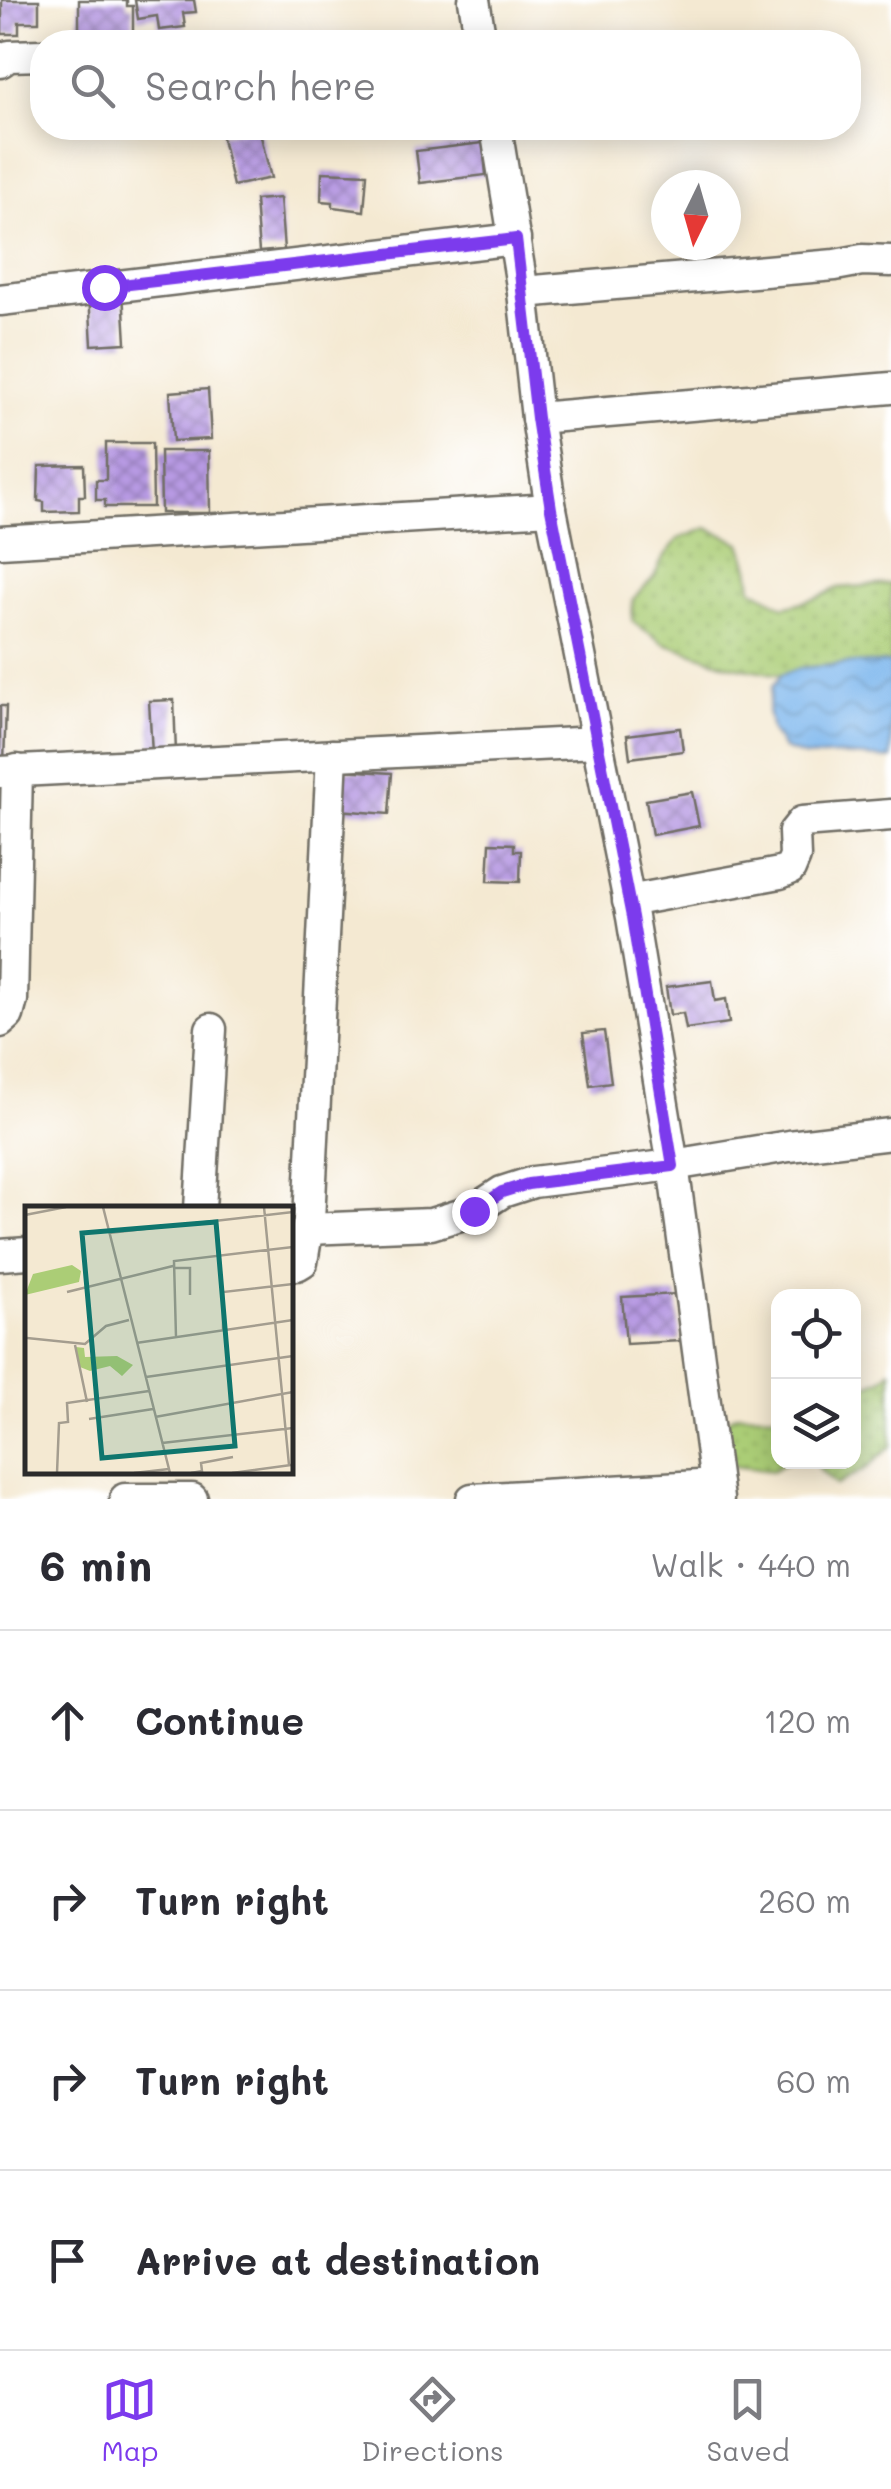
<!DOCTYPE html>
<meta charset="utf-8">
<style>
body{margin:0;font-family:Mali,sans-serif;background:#f7f7f7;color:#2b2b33}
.controls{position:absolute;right:30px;bottom:30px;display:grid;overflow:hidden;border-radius:20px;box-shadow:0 5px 25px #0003}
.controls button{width:90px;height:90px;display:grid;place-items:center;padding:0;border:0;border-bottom:2px solid #e1e1e2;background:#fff;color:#2b2b33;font:50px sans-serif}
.compass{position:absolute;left:651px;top:170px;width:90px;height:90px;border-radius:50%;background:#fff;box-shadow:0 5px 25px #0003;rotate:185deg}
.stop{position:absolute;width:30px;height:30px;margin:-22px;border:8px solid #7c3aed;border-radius:50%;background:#fff}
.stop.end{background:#7c3aed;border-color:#fff;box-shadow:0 2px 10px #0008}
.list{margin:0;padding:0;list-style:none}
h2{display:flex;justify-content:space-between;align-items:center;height:130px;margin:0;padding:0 40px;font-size:42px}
h2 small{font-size:32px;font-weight:400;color:#7c7c81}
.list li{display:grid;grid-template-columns:65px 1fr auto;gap:30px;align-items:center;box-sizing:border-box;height:180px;padding:0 40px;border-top:2px solid #e1e1e2}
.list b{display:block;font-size:38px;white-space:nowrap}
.list em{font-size:32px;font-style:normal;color:#7c7c81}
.icon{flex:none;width:55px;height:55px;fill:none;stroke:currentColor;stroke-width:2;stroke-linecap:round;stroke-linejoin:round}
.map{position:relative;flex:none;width:891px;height:1499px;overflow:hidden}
.search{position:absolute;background:#fff;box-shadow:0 5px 25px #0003;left:30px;right:30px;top:30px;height:110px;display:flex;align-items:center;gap:25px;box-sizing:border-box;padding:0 35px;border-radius:40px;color:#7c7c81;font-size:38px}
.sheet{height:850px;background:#fff}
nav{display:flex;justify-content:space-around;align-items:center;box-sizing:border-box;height:140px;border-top:2px solid #e1e1e2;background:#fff;font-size:28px;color:#7c7c81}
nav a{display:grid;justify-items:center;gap:5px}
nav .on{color:#7c3aed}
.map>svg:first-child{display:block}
</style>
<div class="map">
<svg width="891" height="1499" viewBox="0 0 891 1499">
<defs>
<pattern id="grass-dots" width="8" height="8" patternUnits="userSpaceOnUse" patternTransform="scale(2.5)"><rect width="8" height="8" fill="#abcd76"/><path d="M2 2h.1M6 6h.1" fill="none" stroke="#93b066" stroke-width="1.8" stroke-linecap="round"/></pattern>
<pattern id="water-waves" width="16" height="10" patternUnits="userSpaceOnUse" patternTransform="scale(2.5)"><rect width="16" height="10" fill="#7bb6ed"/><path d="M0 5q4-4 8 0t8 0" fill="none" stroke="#6594c0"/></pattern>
<pattern id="building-cross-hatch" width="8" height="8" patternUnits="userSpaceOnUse" patternTransform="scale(2.5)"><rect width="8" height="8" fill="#b79ae3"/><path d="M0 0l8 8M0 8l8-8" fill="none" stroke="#957eb8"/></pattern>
</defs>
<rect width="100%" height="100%" fill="#fff"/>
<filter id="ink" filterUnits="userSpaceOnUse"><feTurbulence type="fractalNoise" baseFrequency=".01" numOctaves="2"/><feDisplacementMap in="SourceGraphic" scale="20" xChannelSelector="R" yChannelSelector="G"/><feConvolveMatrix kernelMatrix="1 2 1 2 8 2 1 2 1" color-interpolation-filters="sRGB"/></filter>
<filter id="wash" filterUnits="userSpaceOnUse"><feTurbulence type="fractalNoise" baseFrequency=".0048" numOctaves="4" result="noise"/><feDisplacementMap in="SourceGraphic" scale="40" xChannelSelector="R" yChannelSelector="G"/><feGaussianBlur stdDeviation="2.25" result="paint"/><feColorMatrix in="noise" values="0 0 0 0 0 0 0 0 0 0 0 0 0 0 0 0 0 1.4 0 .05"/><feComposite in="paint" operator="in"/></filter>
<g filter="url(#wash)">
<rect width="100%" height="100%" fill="#f4e9d2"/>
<g fill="url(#grass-dots)" stroke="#6b7c50" stroke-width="2.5">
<polygon points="707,528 741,543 749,567 752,588 784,607 817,598 838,588 891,584 891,685 852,689 729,665 664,643 632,621 633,599 654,577 662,560 678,539"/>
<polygon points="891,1370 891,1446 868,1467 836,1485 819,1469 818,1462 854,1462 854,1392 883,1378"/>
<polygon points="738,1414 778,1415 778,1462 787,1462 772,1471 734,1466 727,1458 724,1439 727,1419"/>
</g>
<polygon fill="url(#water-waves)" stroke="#53708c" stroke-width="2.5" points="853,663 891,663 891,759 839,755 806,757 783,749 772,731 768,710 772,687 781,675 800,668"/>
<g id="blocks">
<g fill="url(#building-cross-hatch)">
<polygon points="2,0 39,0 39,22 19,22 19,34 2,34"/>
<polygon points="79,0 127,0 127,6 133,6 133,36 79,35"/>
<polygon points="135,0 194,0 196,12 183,13 185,27 159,30 157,16 138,19"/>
<polygon points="250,128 259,128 271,178 233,186 221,134"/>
<polygon points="483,143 486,175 420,183 416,151"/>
<polygon points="322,172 367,174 364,211 333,207 333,202 321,201"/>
<polygon points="280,198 284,250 259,252 255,200"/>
<polygon points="123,292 126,343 92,345 89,294"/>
<polygon points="208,389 211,439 173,441 170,392"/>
<polygon points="106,443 152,443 153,507 105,507 105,500 96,500 96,480 106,480"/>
<polygon points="160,451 209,451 210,513 161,513"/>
<polygon points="84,465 85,496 79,496 79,511 44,512 44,502 38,501 39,466"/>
<polygon points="174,700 176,753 152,754 149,701"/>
<polygon points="0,706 6,706 4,762 0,762"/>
<polygon points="680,728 683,751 630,758 627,735"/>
<polygon points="341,770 392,773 389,814 338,810"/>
<polygon points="692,792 699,826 652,835 646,800"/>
<polygon points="490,843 514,844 514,851 521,851 520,882 488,881"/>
<polygon points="712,981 715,1001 726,999 729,1023 686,1029 683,1013 670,1015 666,987"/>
<polygon points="604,1031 611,1082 590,1085 583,1033"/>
<polygon points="677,1294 680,1341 626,1344 622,1297"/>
</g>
</g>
</g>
<g filter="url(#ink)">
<use href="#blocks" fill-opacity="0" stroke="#716e65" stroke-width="2.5"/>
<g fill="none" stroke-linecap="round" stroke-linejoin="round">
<g stroke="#716e65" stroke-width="35">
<g id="minor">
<polyline points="474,0 481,42"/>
<polyline points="0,62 9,56 42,55"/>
<polyline points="496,128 523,292 537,418 551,509 632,917 673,1165 718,1499"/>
<polyline points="523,292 835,265 862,260 891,261"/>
<polyline points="0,300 515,239"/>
<polyline points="537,418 891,388"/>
<polyline points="0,542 551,509"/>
<polyline points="0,772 597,742"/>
<polyline points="628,901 780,873 790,869 795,857 794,832 802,822 891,815"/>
<polyline points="0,1022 8,1015 12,1000 17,770"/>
<polyline points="200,1209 211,1029"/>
<polyline points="307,1229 431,1224 473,1211 502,1192 533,1182 673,1165 789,1146 891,1134"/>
<polyline points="0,1255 28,1253"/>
<polyline points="290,1264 297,1265 302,1262 309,1220 332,755"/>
<polyline points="125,1499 192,1499"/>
<polyline points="472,1499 716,1485"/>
</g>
</g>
<use href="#minor" stroke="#fff" stroke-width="30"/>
</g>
</g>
<g fill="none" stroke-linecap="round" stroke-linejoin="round" filter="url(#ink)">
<polyline stroke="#7c3aed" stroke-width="12" points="104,287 516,239 537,418 551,509 632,917 673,1166 528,1184 502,1192 474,1211"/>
</g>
<g transform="translate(25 1206)">
<rect width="268" height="268" fill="#f4e9d2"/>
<path d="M 47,59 L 56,65 L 54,76 L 0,89 L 8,68 ZM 51,141 L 59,142 L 60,151 L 92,150 L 108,159 L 97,170 L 85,160 L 65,165 L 55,161 Z" fill="#abcd76"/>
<path fill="none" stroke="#a49d8f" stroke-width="2.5" d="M 78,1 L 145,267M 239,1 L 264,259M 0,9 L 41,1M 84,27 L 268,6M 148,62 L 165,62 L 165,89M 42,86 L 148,60M 198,125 L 198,86 L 268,78M 151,131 L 149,55 L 268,41M 2,132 L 60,138 L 81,120 L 104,114M 111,137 L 268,114M 50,139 L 62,196M 121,171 L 268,150M 130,211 L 268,186M 64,213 L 128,203M 137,237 L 268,222M 32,267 L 34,217 L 43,216 L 42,197 L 124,185M 109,267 L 144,263M 166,267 L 177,265 L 176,257 L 208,251M 207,267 L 266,259"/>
<path fill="#0f766e" fill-opacity="0.15" stroke="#0f766e" stroke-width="5" d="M 191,16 L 210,240 L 77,252 L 57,27 Z"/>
<rect width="268" height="268" fill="none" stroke="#2b2b2b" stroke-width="5"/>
</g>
</svg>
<div class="controls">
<button><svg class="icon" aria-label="locate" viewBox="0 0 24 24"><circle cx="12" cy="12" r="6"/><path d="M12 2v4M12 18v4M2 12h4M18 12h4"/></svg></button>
<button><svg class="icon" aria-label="layers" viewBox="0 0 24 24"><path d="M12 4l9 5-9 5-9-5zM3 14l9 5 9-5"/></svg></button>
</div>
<svg class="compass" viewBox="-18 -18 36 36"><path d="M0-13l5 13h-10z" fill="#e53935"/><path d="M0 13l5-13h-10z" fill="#7c7c81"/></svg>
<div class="stop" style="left:104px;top:287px"></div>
<div class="stop end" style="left:474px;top:1211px"></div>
<div class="search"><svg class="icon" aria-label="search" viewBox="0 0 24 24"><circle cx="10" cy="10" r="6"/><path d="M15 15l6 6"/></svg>Search here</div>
</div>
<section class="sheet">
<h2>6 min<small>Walk · 440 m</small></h2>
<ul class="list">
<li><svg class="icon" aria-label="ahead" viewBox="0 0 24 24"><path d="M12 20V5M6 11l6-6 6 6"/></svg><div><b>Continue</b></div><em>120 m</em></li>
<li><svg class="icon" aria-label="right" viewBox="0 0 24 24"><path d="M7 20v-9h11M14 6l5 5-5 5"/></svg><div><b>Turn right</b></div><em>260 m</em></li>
<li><svg class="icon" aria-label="right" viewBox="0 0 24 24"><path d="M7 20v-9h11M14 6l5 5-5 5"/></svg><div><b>Turn right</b></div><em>60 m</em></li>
<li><svg class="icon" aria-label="arrive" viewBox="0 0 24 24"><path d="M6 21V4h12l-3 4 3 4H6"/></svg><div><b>Arrive at destination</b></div></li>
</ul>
</section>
<nav>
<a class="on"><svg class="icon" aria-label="map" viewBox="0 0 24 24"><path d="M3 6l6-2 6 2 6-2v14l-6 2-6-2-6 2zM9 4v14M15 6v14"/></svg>Map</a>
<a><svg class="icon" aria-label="directions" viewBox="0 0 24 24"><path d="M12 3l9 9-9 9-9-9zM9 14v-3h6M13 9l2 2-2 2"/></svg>Directions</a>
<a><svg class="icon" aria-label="saved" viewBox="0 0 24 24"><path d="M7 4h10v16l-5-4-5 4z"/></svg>Saved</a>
</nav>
